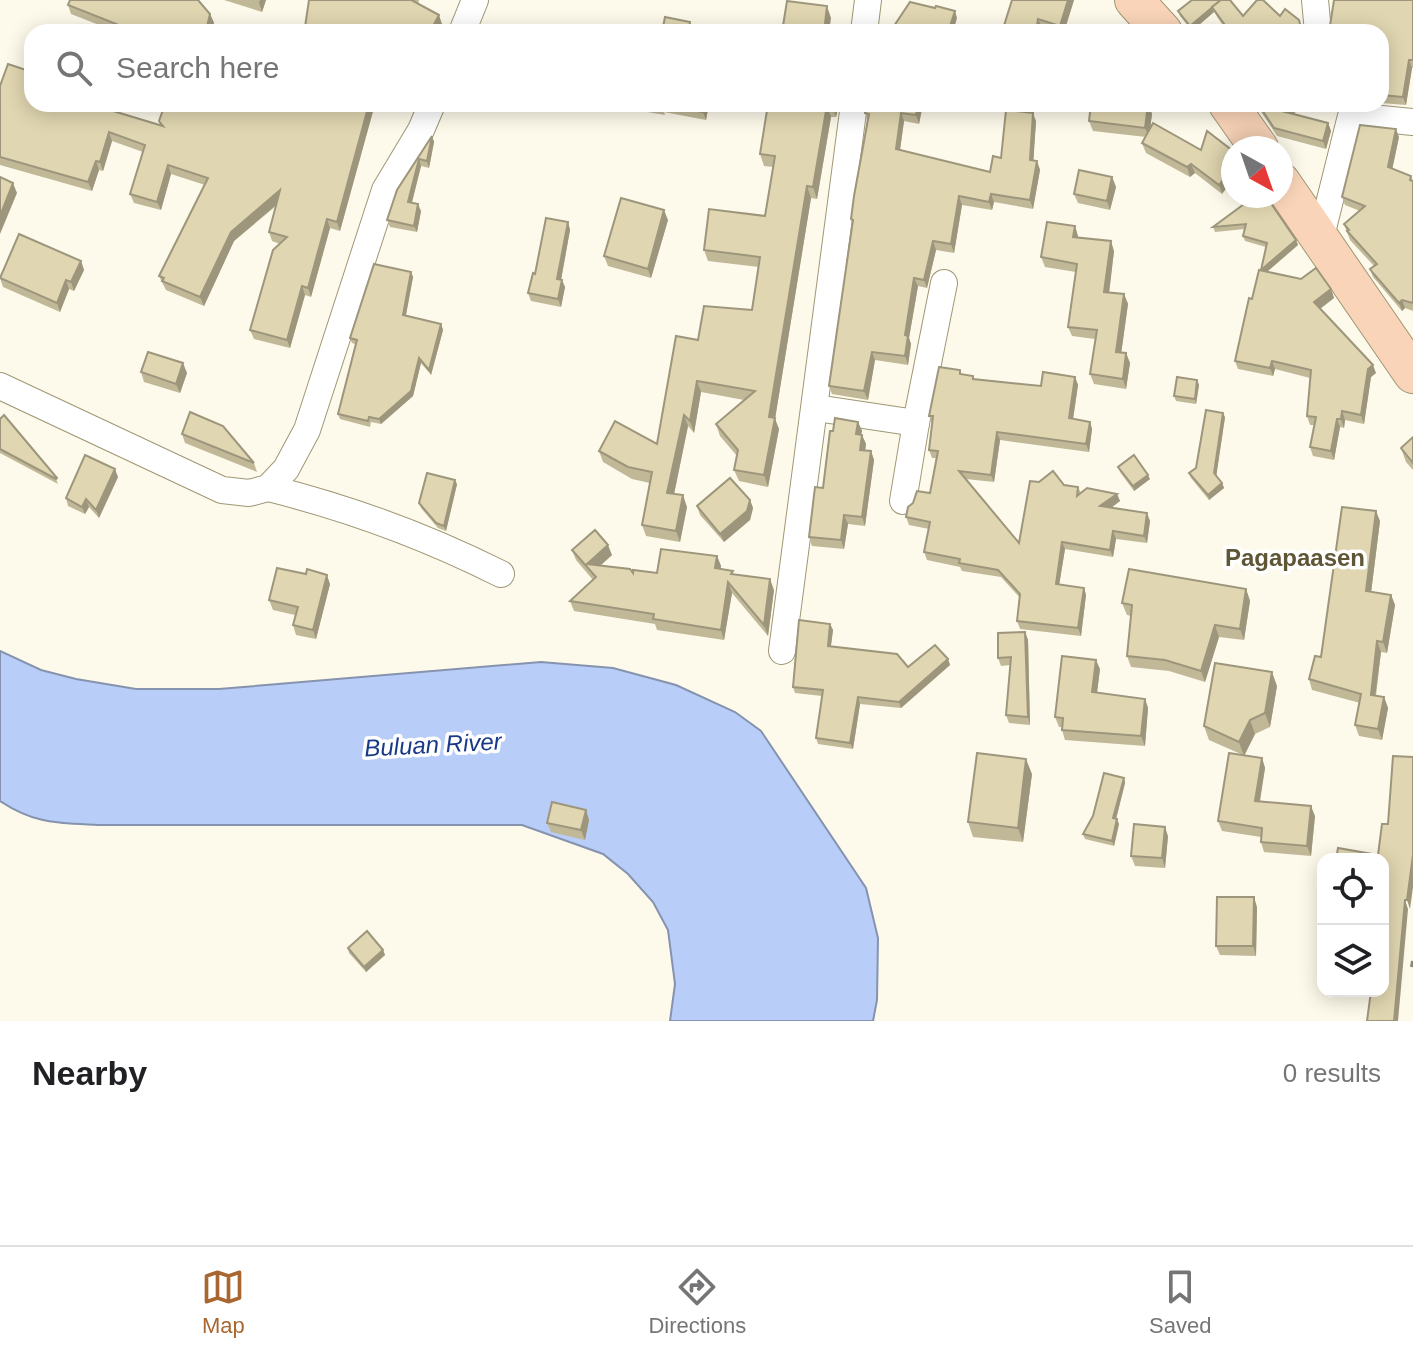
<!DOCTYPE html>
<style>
body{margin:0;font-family:Arial,sans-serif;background:#f6f6f6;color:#202124}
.controls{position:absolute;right:24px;bottom:24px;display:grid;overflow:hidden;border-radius:16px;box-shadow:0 4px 20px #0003}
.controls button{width:72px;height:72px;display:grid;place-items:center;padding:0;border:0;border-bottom:2px solid #e0e0e0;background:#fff;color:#202124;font:40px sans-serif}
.compass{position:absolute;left:1221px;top:136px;width:72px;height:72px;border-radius:50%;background:#fff;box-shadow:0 4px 20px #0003;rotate:140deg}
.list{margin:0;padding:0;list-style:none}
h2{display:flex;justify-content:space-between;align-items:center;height:104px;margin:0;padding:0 32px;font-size:34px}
h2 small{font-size:26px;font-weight:400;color:#757577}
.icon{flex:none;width:44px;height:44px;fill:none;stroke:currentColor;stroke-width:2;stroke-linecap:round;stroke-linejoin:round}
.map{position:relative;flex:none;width:1413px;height:1021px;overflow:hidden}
.search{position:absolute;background:#fff;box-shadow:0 4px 20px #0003;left:24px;right:24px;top:24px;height:88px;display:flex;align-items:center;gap:20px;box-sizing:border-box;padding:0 28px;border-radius:24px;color:#757577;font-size:30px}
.sheet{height:224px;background:#fff}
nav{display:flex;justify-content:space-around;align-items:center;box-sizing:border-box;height:112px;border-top:2px solid #e0e0e0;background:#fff;font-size:22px;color:#757577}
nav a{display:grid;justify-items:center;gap:4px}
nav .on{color:#a86731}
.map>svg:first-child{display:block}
</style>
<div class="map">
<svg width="1413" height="1021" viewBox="0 0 1413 1021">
<rect width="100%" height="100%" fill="#fdfaeb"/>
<path fill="#b8cdf7" stroke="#8693ae" stroke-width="2" d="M 0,651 L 41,670 L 76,679 L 136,689 L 219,689 L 541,662 L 613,668 L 676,685 L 735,712 L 761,731 L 866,888 L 878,938 L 877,1000 L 873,1021 L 670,1021 L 675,984 L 668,930 L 653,902 L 628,874 L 603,854 L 522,825 L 98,825 C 57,823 35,824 0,801 Z"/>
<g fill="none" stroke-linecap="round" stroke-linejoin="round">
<g stroke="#9f9774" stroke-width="28">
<g id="minor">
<polyline points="1315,0 1318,32"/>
<polyline points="462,32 475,0"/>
<polyline points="864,32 868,0"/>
<polyline points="1320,240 1351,116 1413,122"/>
<polyline points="0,386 222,490 249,493 268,488 286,469 307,430 385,190 421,130 432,104"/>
<polyline points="816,408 916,423"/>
<path d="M 268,488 C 349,508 427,537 501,574"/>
<polyline points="903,501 916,423 944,283"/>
<polyline points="782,651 854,104"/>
</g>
</g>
<g stroke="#9f9774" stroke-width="40">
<g id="secondary">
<polyline points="1134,0 1163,32"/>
<polyline points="1228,104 1259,148"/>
<polyline points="1281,182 1413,374"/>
</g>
</g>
<g stroke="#8a877a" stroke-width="4" stroke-dasharray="6 6" stroke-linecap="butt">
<polyline points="1146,106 1197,110"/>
<polyline points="1412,967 1413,961"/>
</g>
<use href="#minor" stroke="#fff" stroke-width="26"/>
<use href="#secondary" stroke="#f9d4b8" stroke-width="38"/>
</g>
<g fill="#c1b898">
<polygon points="224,0 266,0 262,12"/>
<polygon points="309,0 419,0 418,4 442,24 438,32 307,32 305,27"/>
<polygon points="1074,0 1064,32 1055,32 1042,27 1041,32 1002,32"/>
<polygon points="1192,0 1243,16 1280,16 1299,20 1302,32 1227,32 1214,12 1192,31 1180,16 1178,11"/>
<polygon points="1413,0 1413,68 1412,68 1406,105 1381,103 1381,32"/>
<polygon points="68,5 210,14 214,23 211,32 117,32 71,14"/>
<polygon points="0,86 32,104 160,125 159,121 165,104 375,104 340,231 330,228 311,297 305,295 290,348 254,339 250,330 280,244 272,241 269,232 276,206 234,241 204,306 166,290 159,276 205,185 171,174 161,210 134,203 130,194 143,152 112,141 103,171 99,170 92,191 0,165"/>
<polygon points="622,104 709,104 706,120 664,112 665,115 624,108"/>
<polygon points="756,104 839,104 836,117 831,117 817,199 811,198 775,419 779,429 768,487 739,481 734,470 737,456 720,436 716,424 744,400 701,392 694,433 688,426 674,494 687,507 680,542 646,536 642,525 650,483 632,479 603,462 599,451 657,444 698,340 752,310 759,267 708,261 704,250 765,216 773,167 764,166 760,154 767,111 758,110"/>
<polygon points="923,104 919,124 904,121 900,150 990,172 1001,158 1036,121 1033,161 1037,161 1040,170 1033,209 994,202 992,210 962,205 954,253 936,250 927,288 918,286 909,338 911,344 908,365 875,360 868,400 832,394 829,386 852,224 851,219 867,121 865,113"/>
<polygon points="1148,104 1152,114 1150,129 1201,150 1207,131 1222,194 1195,173 1190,177 1146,153 1142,143 1146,137 1093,131 1089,121"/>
<polygon points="1256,104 1300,104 1302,108 1293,114 1328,123 1331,131 1326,149 1277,136"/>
<polygon points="432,136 434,142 429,168 421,166 412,203 421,211 417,232 390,227 387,220 397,190"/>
<polygon points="1399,137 1392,169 1411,176 1413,181 1413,311 1405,308 1402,311 1373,277 1370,269 1374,266 1350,240 1344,224 1360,211 1345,205 1342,197"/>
<polygon points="1112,177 1116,187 1110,210 1078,203 1074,194"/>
<polygon points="1255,196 1296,240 1298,245 1267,272 1331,289 1334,298 1320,309 1376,373 1371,377 1364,424 1345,420 1344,428 1340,427 1334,460 1313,456 1310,447 1314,425 1310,425 1307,416 1310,378 1275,369 1273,376 1238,369 1235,361 1261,270 1266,247 1245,241 1243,236 1245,229 1215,232 1213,227"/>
<polygon points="668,220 651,278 608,266 604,256"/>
<polygon points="568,222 570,230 561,279 565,287 561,307 531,301 528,293 535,274"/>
<polygon points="1075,226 1078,238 1114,251 1109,292 1124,294 1128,304 1121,353 1126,353 1130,363 1126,389 1094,384 1090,374 1095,339 1072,336 1068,327 1076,272 1045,267 1041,257"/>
<polygon points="81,261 84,270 74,291 69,289 60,312 3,287 0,278"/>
<polygon points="411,272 413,277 406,315 441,324 443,330 431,375 421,363 413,396 381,424 371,422 370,427 340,419 338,414 355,344 352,343 350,338"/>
<polygon points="960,370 962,375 974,379 1041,386 1075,377 1078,385 1073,419 1090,422 1092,429 1089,452 1000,440 994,482 966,479 1019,543 1064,485 1078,487 1081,493 1117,494 1120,501 1111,508 1150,521 1147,543 1116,539 1113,557 1065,549 1059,585 1084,588 1086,595 1081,636 1020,629 1017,621 1020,598 1001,577 962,571 960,567 927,560 924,552 929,529 909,525 906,517 930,493 936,458 932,458 929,450 932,423 929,416"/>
<polygon points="141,372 187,373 180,393 144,382"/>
<polygon points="1197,380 1199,385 1196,404 1176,401 1174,396"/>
<polygon points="1225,417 1216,476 1222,483 1224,488 1209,500 1191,478 1189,473 1196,468"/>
<polygon points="0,419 56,479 58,484 0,453"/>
<polygon points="858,422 862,431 861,434 866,444 865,450 871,451 874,460 865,526 848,524 844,549 812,546 809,537 823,488 833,431"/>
<polygon points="182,434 254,463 257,472 185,443"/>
<polygon points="1413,437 1413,470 1406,462 1401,448"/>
<polygon points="1118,467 1150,479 1134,491 1120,472"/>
<polygon points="118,477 99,518 89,507 85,514 68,506 66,498"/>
<polygon points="457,484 446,531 438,528 421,508 419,503"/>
<polygon points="750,500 753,508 750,520 724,542 700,515 697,506"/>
<polygon points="1380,521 1371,592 1391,595 1395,605 1387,653 1381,652 1376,696 1384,697 1388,708 1382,740 1359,736 1355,725 1360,703 1312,690 1309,679 1321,657"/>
<polygon points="572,550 612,555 601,565 633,573 657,573 717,556 721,566 720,569 774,590 768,636 732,593 724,640 657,630 655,624 574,611 570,601 593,580 576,560"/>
<polygon points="330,584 316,639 296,635 293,625 295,615 273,610 269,600"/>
<polygon points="1246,589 1250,601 1244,640 1219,637 1205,682 1169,671 1131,667 1127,656 1131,616 1127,615 1122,603"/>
<polygon points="830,624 833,630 831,646 908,667 948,659 950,665 901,708 860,704 853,749 818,744 816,738 822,696 795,693 793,687"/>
<polygon points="1025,632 1028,640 1030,725 1009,723 1006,715 1010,665 1001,666 998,658"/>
<polygon points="1100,669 1097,692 1145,699 1148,708 1145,746 1065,740 1062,730 1062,727 1059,727 1055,717"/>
<polygon points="1277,686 1270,727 1255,734 1244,756 1262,758 1265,768 1260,802 1315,816 1311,856 1264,852 1261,842 1261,837 1222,831 1218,821 1243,755 1209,740 1204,726"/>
<polygon points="1032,774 1023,842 973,837 968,822"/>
<polygon points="1124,778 1125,783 1116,819 1119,824 1114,846 1085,839 1083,834"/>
<polygon points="586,810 589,820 585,840 551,832 547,823"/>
<polygon points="1168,836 1165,868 1135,866 1131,856"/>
<polygon points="1257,907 1256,956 1220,955 1216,946"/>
<polygon points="348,948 383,950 385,955 366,972 349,953"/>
</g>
<g fill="#9d967c">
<polygon points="260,0 266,0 262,12 259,3"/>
<polygon points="1068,0 1074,0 1064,32 1062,32 1060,26"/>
<polygon points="827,6 831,18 829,32 824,32"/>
<polygon points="1212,8 1214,12 1192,31 1190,26"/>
<polygon points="955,11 957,18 953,32 948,32"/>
<polygon points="210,14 214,23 211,32 206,31"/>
<polygon points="439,15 442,24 438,32 430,32"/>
<polygon points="1038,19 1042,27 1041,32 1036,32"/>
<polygon points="690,22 693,30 692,32 688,32"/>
<polygon points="1409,60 1412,68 1406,105 1403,97"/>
<polygon points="369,104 375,104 340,231 337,222"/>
<polygon points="705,104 709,104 706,120 703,112"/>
<polygon points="832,104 839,104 836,117 832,106"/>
<polygon points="918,104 923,104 919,124 916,115"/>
<polygon points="1148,104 1152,114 1149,137 1145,128"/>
<polygon points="1293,104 1300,104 1302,108 1285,118 1282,111"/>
<polygon points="827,105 831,117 817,199 813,187"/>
<polygon points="901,113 904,121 899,157 896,149"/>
<polygon points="1033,113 1036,121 1033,168 1030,160"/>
<polygon points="1328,123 1331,131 1326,149 1323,141"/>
<polygon points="1396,129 1399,137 1391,175 1388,167"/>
<polygon points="109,132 112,141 103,171 100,162"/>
<polygon points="432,136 434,142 429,168 427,161"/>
<polygon points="419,159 421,166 410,209 408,202"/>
<polygon points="96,161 99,170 92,191 88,182"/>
<polygon points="1037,161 1040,170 1033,209 1030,200"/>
<polygon points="1191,164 1195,173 1190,177 1187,167"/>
<polygon points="168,165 171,174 161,210 157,202"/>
<polygon points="1233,166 1233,180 1222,194 1219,185"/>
<polygon points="1112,177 1116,187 1110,210 1107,201"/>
<polygon points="13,183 17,193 0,234 0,216"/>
<polygon points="807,186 811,198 775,419 779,429 768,487 764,475 769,417"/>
<polygon points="280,190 283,199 234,241 204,306 200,297 231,232"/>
<polygon points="991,194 994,202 992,210 989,202"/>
<polygon points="959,196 962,205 954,253 951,244"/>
<polygon points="418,204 421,211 417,232 414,226"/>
<polygon points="664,210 668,220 651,278 648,269"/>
<polygon points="327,219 330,228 311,297 308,288"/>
<polygon points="568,222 570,230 560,286 557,279"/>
<polygon points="1075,226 1078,236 1076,247 1073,237"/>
<polygon points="1296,240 1298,245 1263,275 1261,270"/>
<polygon points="933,241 936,250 927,288 924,280"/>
<polygon points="1111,241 1114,251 1108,302 1104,292"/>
<polygon points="81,261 84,270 74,291 71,282"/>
<polygon points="411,272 413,277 405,320 403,315"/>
<polygon points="914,278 918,286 909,338 911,344 908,365 905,356 905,335"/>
<polygon points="66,280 69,289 60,312 57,303"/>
<polygon points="562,280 565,287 561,307 558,299"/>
<polygon points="302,286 305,295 290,348 287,340"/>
<polygon points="1331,289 1334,298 1317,311 1314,302"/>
<polygon points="1124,294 1128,304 1120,362 1116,352"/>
<polygon points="1402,300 1405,308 1402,311 1399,303"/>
<polygon points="441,324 443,330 431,375 429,370"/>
<polygon points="872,352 875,360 868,400 864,391"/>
<polygon points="1126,353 1130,363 1126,389 1123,379"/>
<polygon points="419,358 421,363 413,396 381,424 379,419"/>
<polygon points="1272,361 1275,369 1273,376 1270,368"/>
<polygon points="183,363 187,373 180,393 176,384"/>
<polygon points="1373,365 1376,373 1371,377 1364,424 1361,415 1368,369"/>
<polygon points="1075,377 1078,385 1072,426 1069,418"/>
<polygon points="1197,380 1199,385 1196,404 1195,399"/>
<polygon points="697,381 701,392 694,433 690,421"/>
<polygon points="1342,411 1345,420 1344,428 1341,419"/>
<polygon points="1223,413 1225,417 1216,478 1214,473"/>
<polygon points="684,415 688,426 672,504 667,493"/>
<polygon points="1337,419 1340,427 1334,460 1331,451"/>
<polygon points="858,422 862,431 859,443 856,434"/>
<polygon points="1090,422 1092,429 1089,452 1086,444"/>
<polygon points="997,432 1000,440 994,482 991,475"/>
<polygon points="862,435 866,444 864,459 860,450"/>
<polygon points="871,451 874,460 865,526 862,517"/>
<polygon points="115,469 118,477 99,518 96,510"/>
<polygon points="1148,475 1150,479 1134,491 1133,486"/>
<polygon points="455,480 457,484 446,531 444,526"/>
<polygon points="1222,483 1224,488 1209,500 1208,495"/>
<polygon points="1117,494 1120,501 1103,514 1100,506"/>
<polygon points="683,495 687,507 680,542 676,531"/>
<polygon points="86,499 89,507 85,514 82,507"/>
<polygon points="750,500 753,508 750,520 724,542 720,534"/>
<polygon points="1376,511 1380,521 1370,601 1366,591"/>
<polygon points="1147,513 1150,521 1147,543 1144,536"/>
<polygon points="844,515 848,524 844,549 841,540"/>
<polygon points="1113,531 1116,539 1113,557 1110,550"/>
<polygon points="1062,542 1065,549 1058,592 1056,584"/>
<polygon points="608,545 612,555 592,573 587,564"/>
<polygon points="717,556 721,566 719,579 715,568"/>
<polygon points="327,575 330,584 316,639 313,630"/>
<polygon points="770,579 774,590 768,636 764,625"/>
<polygon points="728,582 732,593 724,640 721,630"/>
<polygon points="1084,588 1086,595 1081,636 1078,628"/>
<polygon points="1246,589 1250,601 1244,640 1240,629"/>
<polygon points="1391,595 1395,605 1387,653 1383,642"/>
<polygon points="830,624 833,630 830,652 828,646"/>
<polygon points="1215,625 1219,637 1205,682 1201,671"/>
<polygon points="1025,632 1028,640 1030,725 1028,717"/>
<polygon points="1377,641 1381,652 1374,705 1371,695"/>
<polygon points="948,659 950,665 901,708 899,702"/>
<polygon points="1096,660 1100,669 1096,701 1092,692"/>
<polygon points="1272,672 1277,686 1270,727 1265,713"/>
<polygon points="858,697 860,704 853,749 850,743"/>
<polygon points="1384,697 1388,708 1382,740 1378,729"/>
<polygon points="1145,699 1148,708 1145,746 1141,736"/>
<polygon points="1250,720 1255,734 1244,756 1239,742"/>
<polygon points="1262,758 1265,768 1258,811 1255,801"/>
<polygon points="1026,759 1032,774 1023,842 1018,828"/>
<polygon points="1124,778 1125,783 1115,823 1113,818"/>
<polygon points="1311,806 1315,816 1311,856 1307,846"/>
<polygon points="586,810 589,820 585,840 581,830"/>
<polygon points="1117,819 1119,824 1114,846 1112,841"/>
<polygon points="1165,827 1168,836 1165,868 1162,858"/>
<polygon points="1413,855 1413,887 1410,909 1407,900"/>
<polygon points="1254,897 1257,907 1256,956 1253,946"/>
<polygon points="1405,900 1408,909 1398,1021 1394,1021"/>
<polygon points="383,950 385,955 366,972 364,967"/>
</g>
<g fill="#e0d6b1" stroke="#9d967c" stroke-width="2">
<polygon points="70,0 198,0 210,14 206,31 211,32 126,32 118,29 119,25 68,5"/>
<polygon points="309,0 414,0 413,1 439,15 430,32 339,32 305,27"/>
<polygon points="1012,0 1068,0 1060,26 1038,19 1036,32 1002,32"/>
<polygon points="1192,0 1221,0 1190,26 1178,11"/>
<polygon points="1221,0 1230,0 1243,16 1257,0 1263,0 1280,16 1285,9 1299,20 1302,32 1230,32 1212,7"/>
<polygon points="1334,0 1413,0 1413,60 1409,60 1403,97 1381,95 1381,32 1329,32"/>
<polygon points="787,1 827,6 824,32 782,32"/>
<polygon points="910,2 935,8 936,6 955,11 948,32 890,32"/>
<polygon points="665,17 690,22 688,32 662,32"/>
<polygon points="8,64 32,72 32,104 90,104 163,126 159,121 165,104 369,104 337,222 327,219 308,288 302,286 287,340 250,330 273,250 287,237 269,232 280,190 231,232 200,297 162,281 164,278 159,276 208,178 168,165 157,202 130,194 145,145 109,132 100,162 96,161 88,182 0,157 0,86"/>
<polygon points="641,104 705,104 703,112 661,104 662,108"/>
<polygon points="768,104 832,104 832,106 827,105 813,187 807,186 769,417 775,418 764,475 734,470 738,450 716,424 755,391 697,381 690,421 684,415 667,493 683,495 676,531 642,525 652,472 628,467 599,451 615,421 657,444 676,336 698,340 704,306 752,310 760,257 704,250 709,209 765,216 775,156 760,154"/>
<polygon points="865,104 918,104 916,115 901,113 896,149 990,172 993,156 1001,158 1006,110 1033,113 1030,160 1037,161 1030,200 991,194 989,202 959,196 951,244 933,241 924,280 914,278 905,335 908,336 905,356 872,352 864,391 829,386 853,220 851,219 854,196 869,114 865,113"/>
<polygon points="1091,104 1148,104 1145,128 1089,121"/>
<polygon points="1258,104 1293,104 1282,111 1328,123 1323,141 1274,128"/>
<polygon points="1153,123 1201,150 1207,131 1233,151 1233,166 1219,185 1191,164 1187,167 1142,143"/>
<polygon points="1360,125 1396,129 1388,167 1411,176 1410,180 1413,181 1413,303 1402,300 1399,303 1373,273 1370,269 1377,264 1347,231 1349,230 1344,224 1365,206 1342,197"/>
<polygon points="432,136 427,161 419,159 408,202 418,204 414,226 387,220 397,190"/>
<polygon points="1079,170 1112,177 1107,201 1074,194"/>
<polygon points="0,177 13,183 0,216"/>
<polygon points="1255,196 1266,196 1296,240 1261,270 1267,243 1243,236 1246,224 1213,227"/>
<polygon points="621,198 664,210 648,269 604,256"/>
<polygon points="546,218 568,222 557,279 562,280 558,299 528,293 533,273 535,274"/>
<polygon points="1047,222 1075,226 1073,237 1111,241 1104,292 1124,294 1116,352 1126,353 1123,379 1090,374 1097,330 1068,327 1077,264 1041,257"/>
<polygon points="19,234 81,261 71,282 66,280 57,303 0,278"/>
<polygon points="374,264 411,272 403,315 441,324 429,370 419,358 411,391 379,419 369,417 368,421 338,414 357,340 350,338"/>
<polygon points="1316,268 1331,289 1314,302 1373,365 1368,369 1361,415 1342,411 1341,419 1337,419 1331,451 1310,447 1316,417 1307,416 1311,370 1272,361 1270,368 1235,361 1249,298 1252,299 1259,270 1301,279"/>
<polygon points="148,352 183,363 176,384 141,372"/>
<polygon points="939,367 960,370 960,374 973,376 973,379 1041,386 1043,372 1075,377 1069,418 1090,422 1086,444 997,432 991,475 959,471 1019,543 1030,481 1039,482 1053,471 1064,485 1078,487 1077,496 1087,488 1117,494 1100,506 1147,513 1144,536 1113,531 1110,550 1062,542 1056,584 1084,588 1078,628 1017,621 1020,594 998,570 959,563 960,559 924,552 930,522 906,517 908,507 913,503 917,491 930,493 938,451 929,450 933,416 929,416"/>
<polygon points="1177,377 1197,380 1195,399 1174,396"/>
<polygon points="1206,410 1223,413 1214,473 1222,483 1208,495 1189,473 1196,468"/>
<polygon points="190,412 223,426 254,463 182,434"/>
<polygon points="4,415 57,478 56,479 0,449 0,419"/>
<polygon points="835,418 858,422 856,434 862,435 860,450 871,451 862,517 844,515 841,540 809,537 815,487 823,488 830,431 833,431"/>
<polygon points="1413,437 1413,463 1401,448"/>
<polygon points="85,455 115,469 96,510 86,499 82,507 66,498"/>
<polygon points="1134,455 1148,475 1133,486 1118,467"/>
<polygon points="427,473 455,480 444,526 436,523 419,503"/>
<polygon points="730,478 750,500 747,511 720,534 697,506"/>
<polygon points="1342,507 1376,511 1366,591 1391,595 1383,642 1377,641 1371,695 1384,697 1378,729 1355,725 1361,694 1309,679 1315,656 1321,657"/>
<polygon points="595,530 608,545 587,564 630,569 633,573 633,570 657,573 661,549 717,556 715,568 733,571 731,574 770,579 764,625 728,582 721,630 653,619 654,614 570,601 596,577 572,550"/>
<polygon points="277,568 306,574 307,569 327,575 313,630 293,625 298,607 269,600"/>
<polygon points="1129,569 1246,589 1240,629 1215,625 1201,671 1165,660 1127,656 1132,605 1122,603"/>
<polygon points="799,620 830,624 828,646 897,654 908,667 935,645 948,659 899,702 858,697 850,743 816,738 823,690 793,687"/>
<polygon points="1025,632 1028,717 1006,715 1011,657 998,658 998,633"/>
<polygon points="1062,656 1096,660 1092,692 1145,699 1141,736 1062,730 1063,718 1055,717"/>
<polygon points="1215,663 1272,672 1265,713 1250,720 1239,742 1204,726"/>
<polygon points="977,753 1026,759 1018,828 968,822"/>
<polygon points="1229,753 1262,758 1255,801 1311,806 1307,846 1261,842 1262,828 1218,821"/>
<polygon points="1393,756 1413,757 1413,855 1407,900 1405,900 1394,1021 1367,1021 1371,991 1383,991 1383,859 1336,859 1338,848 1378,855 1382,824 1388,824"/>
<polygon points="1104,773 1124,778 1113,818 1117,819 1112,841 1083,834 1093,816"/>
<polygon points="552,802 586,810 581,830 547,823"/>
<polygon points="1134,824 1165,827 1162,858 1131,856"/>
<polygon points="1217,897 1254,897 1253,946 1216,946"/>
<polygon points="367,931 383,950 364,967 348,948"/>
</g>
<g text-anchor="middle" stroke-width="7" stroke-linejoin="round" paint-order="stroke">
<g font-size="24" font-weight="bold" fill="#5f5636" stroke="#fff">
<text x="1295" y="566">Pagapaasen</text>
</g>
<g font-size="24" font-style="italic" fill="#193a86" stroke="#fff">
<text transform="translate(433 745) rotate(-3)" y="8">Buluan River</text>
</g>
</g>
</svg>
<div class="controls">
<button><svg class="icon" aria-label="locate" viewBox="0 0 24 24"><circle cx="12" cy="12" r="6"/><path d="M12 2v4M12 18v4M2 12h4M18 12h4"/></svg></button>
<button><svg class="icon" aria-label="layers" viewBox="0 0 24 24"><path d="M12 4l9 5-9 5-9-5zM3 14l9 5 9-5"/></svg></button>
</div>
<svg class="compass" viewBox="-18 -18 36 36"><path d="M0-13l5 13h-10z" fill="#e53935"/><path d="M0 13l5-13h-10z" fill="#757577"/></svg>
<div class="search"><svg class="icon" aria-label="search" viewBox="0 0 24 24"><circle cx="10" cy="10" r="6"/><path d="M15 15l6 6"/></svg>Search here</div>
</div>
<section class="sheet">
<h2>Nearby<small>0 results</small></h2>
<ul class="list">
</ul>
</section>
<nav>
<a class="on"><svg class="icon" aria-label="map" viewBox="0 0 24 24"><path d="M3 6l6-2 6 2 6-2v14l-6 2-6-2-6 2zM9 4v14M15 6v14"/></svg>Map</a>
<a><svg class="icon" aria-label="directions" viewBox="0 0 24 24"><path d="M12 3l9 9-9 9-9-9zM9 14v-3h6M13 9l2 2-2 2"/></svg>Directions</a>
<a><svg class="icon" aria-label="saved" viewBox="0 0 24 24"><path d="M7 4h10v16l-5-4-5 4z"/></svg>Saved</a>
</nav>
